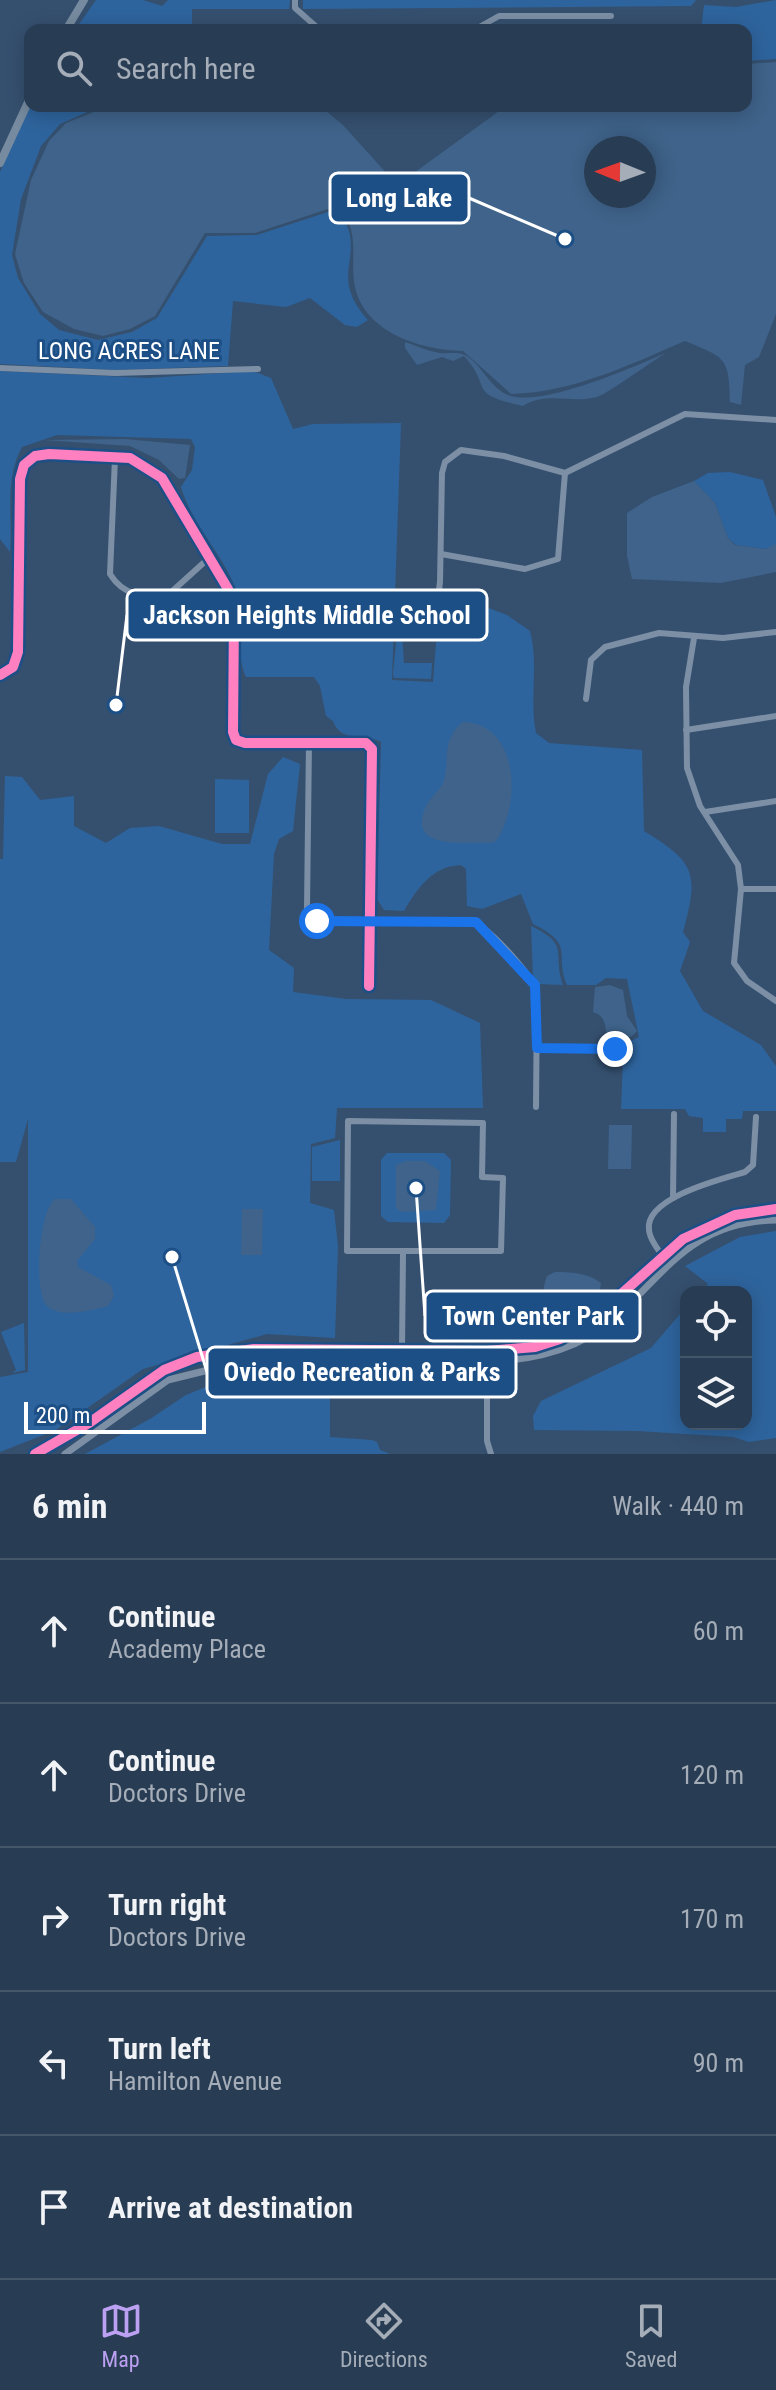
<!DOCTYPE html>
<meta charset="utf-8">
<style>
body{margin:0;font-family:"Roboto Condensed",sans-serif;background:#34475d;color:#f1f3f6}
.controls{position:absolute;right:24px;bottom:24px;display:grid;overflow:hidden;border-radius:16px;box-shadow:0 4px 20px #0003}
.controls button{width:72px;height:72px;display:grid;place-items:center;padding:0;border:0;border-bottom:2px solid #44566a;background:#283c53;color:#f1f3f6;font:40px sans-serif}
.compass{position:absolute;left:584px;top:136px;width:72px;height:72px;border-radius:50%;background:#283c53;box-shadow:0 4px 20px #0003;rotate:271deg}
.scale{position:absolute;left:24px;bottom:20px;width:182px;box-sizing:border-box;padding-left:8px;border:4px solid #fff;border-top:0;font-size:22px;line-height:28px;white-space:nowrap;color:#fff;-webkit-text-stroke:6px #1d4f87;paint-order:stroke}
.stop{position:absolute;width:24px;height:24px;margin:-18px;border:6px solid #1a73e8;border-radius:50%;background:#fff}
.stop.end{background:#1a73e8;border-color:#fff;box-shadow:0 2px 8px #0008}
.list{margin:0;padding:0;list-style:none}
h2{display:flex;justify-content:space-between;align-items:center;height:104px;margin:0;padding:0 32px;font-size:34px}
h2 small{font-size:26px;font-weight:400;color:#a5adb8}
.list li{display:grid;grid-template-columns:52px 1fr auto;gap:24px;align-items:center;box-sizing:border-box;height:144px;padding:0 32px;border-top:2px solid #44566a}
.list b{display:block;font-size:30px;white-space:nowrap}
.list p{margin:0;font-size:26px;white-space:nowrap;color:#a5adb8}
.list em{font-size:26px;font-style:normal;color:#a5adb8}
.icon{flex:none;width:44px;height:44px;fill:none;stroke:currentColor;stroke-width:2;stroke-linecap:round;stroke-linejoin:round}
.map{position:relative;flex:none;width:776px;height:1454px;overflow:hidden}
.search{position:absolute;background:#283c53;box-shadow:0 4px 20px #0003;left:24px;right:24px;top:24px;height:88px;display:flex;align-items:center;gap:20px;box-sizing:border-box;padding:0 28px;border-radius:16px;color:#a5adb8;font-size:30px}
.sheet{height:824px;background:#283c53}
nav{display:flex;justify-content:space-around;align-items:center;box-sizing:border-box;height:112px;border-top:2px solid #44566a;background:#283c53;font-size:22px;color:#a5adb8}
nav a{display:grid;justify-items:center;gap:4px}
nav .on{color:#bca0f2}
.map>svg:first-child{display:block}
</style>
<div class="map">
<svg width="776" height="1454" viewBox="0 0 776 1454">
<rect width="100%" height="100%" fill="#35506f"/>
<g fill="#2e649d">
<polygon points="96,0 143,0 162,6 168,0 290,0 289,9 192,9 192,30 75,30"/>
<polygon points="303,0 696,0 691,6 303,9"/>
<polygon points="776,0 776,59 746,61 746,30 701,30 704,5 736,7"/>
<path d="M 30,106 L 101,106 L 60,124 L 41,146 L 21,199 L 12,255 L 18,278 L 40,314 L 59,330 L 98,340 L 132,332 L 157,318 L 207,236 L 257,235 L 328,212 L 343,217 C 366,259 327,274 368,320 L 357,327 L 345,325 L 310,298 L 286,307 L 233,301 L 228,366 L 115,370 L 0,364 L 0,172 Z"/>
<path d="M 0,371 L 148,378 L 253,371 L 271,378 L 293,429 L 313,424 L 401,423 L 392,680 L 433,682 L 436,643 C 450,630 448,611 462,598 L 507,615 L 530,631 C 539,665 529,699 536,733 L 549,743 L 642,750 L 644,831 C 696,863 699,873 683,932 L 690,942 L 680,971 L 703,1011 L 761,1045 L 776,1066 L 776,1111 L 743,1111 L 742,1119 L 726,1119 L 726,1132 L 703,1132 L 703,1118 L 689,1116 L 685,1109 L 621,1109 L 623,1060 L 629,1060 L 630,1041 L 639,1037 L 627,979 L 606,978 L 596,985 L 567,985 C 554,953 576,945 533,924 L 521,894 L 482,909 L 467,906 L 466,869 L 461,865 C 433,866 418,887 404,911 L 384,910 L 377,899 L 381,742 C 364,732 341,744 333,721 L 326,716 L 320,686 L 314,677 L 246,677 C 234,652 246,619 237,592 C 224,555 192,525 181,487 L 192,470 L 195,447 L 191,439 L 57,435 L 22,447 C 4,480 13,515 10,552 L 0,539 Z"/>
<polygon points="730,472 763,480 776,517 776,546 766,549 736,545 728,538 715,503 694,481 708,473"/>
<polygon points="400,604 404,663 432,663 431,679 394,678 393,674"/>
<polygon points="283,757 300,764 293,831 279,839 274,854 269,950 294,968 293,992 346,999 431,1000 480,1023 483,1108 337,1108 335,1138 311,1144 310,1203 334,1210 338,1246 335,1338 267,1334 143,1369 56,1430 0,1452 0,1377 28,1372 28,1119 16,1162 0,1162 0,859 3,859 5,776 22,777 40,800 74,796 74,826 106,843 130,828 159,826 222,844 250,844 268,774"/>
<polygon points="215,779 249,780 249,833 215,833"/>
<path d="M 531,926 C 571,945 552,952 563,985 L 538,984 L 533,976 Z"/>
<polygon points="340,1140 340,1181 312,1181 312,1147"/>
<polygon points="387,1153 444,1153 451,1160 450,1215 444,1223 388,1222 381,1216 381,1160"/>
<polygon points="776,1231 776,1438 749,1442 733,1437 638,1431 534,1430 533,1416 541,1401 651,1348 686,1307 686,1424 746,1424 746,1292 701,1292 708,1284 685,1266 740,1237"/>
<polygon points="24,1323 25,1370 12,1373 16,1370 1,1332"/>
<polygon points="330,1370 330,1437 372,1440 377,1442 380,1450 390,1454 85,1454 150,1419 186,1395 213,1384 258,1375"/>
</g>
<g fill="#3f638a" fill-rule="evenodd">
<path d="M 776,62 L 776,314 L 759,357 L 745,365 L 741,405 L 730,402 C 729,357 726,358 685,341 C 629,365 574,392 511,394 L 463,351 C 419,350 360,331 354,281 C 351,256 358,238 345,215 L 328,209 L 255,233 L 205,233 L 155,316 L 130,329 L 103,336 L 74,329 L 43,312 L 24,283 L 15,254 L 31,180 L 49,141 L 66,123 L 109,106 L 320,106 L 343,125 L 388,175 L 407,178 L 506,106 L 746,106 L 746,64 ZM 596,148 L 644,148 L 644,196 L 596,196 Z"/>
<path d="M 405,342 C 415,345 425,350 435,352 C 445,355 456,351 465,355 C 483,365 490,390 511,396 C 545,406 633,367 666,353 C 654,360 604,396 597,397 C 571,404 547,391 523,406 C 465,393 494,389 464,356 L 453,361 L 442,357 L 417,365 L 405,348 Z"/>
<polygon points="125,439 190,445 185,478 179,479 159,460 130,446 44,440"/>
<polygon points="694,481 715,503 728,538 735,545 766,549 776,544 776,572 721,583 632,579 627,556 627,513 652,497"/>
<path d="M 463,722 C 520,724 521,806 496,841 L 490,843 C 467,841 405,852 426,806 C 431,796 441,790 444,780 C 450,757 441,740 463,722 Z"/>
<path d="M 610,985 L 623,990 L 627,1016 L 637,1031 L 631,1037 L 607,1037 C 605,1026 606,1016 593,1012 L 595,987 Z"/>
<polygon points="609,1125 632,1125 631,1169 608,1169"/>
<polygon points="406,1161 425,1161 440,1171 436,1210 402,1212 396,1208 396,1165"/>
<path d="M 55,1199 L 71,1199 L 95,1227 L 95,1239 L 77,1261 L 78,1267 L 111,1285 L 114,1296 L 108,1306 C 92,1310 61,1319 47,1306 C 33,1292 39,1210 55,1199 Z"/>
<polygon points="242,1209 263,1209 262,1255 241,1255"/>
<path d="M 555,1272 C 570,1272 589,1273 601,1283 L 600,1289 L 548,1321 C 540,1311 542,1289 547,1276 Z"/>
</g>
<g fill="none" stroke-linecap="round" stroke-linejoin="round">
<g stroke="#7c8fa5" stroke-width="6">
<polyline points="295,0 295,8 320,30"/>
<polyline points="474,30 499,16 611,16"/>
<polyline points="0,368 115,373 258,369"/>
<path d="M 115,458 L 110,574 C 124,597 143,596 168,595 L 210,557"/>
<polyline points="441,554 525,569 558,559 565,473"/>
<polyline points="435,621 440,582 442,473 445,462 461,450 504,456 565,473 685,414 776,420"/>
<polyline points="694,638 686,687 687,768 700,806 738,865 741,889 734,963 747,981 776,1001"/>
<polyline points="0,675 13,667 18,652 20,479 24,465 35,456 49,454 130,458 162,478 228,589 234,612 233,732 236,740 245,743 366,743 372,749 369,986"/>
<polyline points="586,699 591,660 605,647 659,633 723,638 776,632"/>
<polyline points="686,730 776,716"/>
<path d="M 309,742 L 307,908 L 310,917 L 317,921 L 468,920 C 486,923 531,974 537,992 L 536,1107"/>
<polyline points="705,812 776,801"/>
<polyline points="741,889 776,889"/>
<polyline points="537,1048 615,1049"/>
<polygon points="348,1121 483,1123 482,1177 503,1178 501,1251 347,1251"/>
<polyline points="673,1198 674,1114"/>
<path d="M 668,1262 C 661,1254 650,1241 649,1230 C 644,1198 721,1179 745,1172 L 753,1165 L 756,1117"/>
<polyline points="402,1350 403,1254"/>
<polyline points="487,1351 487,1441 491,1454"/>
</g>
<g stroke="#7c8fa5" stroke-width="7">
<polyline points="35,1454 89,1423 164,1370 197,1357 254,1349 487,1351 535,1347 560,1339 591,1321 683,1239 735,1215 776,1209"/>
<path d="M 65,1454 L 168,1380 L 241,1362 C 286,1362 331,1360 375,1360 C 440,1360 513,1371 574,1344 C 653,1308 668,1222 776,1220"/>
</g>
<g stroke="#778ba0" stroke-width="8">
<polyline points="66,30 84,0"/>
<polyline points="0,163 30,98"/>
</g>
<g stroke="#1d4f87" stroke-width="15">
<g id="cycleway">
<polyline points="0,675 13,667 18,652 20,479 24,465 35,456 49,454 130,458 162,478 228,589 234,612 233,732 236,740 245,743 366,743 372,749 369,986"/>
<polyline points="35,1454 89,1423 164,1370 197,1357 254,1349 487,1351 535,1347 560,1339 591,1321 683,1239 735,1215 776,1209"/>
</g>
</g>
<use href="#cycleway" stroke="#ff80c0" stroke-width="10"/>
</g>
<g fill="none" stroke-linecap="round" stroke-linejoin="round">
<polyline stroke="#1a73e8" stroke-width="10" points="317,921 476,922 535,985 537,1048 615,1049"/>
</g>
<g text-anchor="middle" stroke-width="6" stroke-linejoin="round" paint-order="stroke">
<g font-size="24" fill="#fff" stroke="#1d4f87">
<text x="129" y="359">LONG ACRES LANE</text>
</g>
</g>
<path fill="none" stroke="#fff" stroke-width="3" d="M565 239L469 198M116 705L127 615M416 1188L425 1316M172 1257L207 1372"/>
<g fill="#fff" stroke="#1d4f87" stroke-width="3">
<circle cx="565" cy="239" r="8"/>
<circle cx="116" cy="705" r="8"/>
<circle cx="416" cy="1188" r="8"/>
<circle cx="172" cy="1257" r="8"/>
</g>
<g fill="#1d4f87" stroke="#fff" stroke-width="3">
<rect x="330" y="173" width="139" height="50" rx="8"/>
<rect x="127" y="590" width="360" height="50" rx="8"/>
<rect x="425" y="1291" width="215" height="50" rx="8"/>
<rect x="207" y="1347" width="309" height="50" rx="8"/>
</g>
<g font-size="26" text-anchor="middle" font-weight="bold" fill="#fff">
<text x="399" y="207">Long Lake</text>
<text x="307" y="624">Jackson Heights Middle School</text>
<text x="533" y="1325">Town Center Park</text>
<text x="362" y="1381">Oviedo Recreation &amp; Parks</text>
</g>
</svg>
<div class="controls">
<button><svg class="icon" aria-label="locate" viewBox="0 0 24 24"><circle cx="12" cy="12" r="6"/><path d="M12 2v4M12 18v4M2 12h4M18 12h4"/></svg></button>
<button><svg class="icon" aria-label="layers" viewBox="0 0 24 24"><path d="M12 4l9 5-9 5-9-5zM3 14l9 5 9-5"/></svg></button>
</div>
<svg class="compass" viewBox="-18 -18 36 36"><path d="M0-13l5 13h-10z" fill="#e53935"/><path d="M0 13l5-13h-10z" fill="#a5adb8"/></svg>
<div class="scale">200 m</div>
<div class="stop" style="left:317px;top:921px"></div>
<div class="stop end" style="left:615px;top:1049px"></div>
<div class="search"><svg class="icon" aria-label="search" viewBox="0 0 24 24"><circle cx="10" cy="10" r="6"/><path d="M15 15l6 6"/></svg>Search here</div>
</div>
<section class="sheet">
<h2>6 min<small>Walk · 440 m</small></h2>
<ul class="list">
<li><svg class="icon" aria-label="ahead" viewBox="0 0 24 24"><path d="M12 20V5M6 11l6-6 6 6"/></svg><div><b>Continue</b><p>Academy Place</p></div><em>60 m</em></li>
<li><svg class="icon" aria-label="ahead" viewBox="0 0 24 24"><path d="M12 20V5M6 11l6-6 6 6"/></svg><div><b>Continue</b><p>Doctors Drive</p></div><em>120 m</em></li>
<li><svg class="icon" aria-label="right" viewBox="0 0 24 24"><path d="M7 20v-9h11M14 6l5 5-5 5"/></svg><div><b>Turn right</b><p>Doctors Drive</p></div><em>170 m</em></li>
<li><svg class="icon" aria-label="left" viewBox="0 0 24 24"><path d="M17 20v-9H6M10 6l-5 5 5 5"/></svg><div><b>Turn left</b><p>Hamilton Avenue</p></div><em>90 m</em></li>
<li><svg class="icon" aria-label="arrive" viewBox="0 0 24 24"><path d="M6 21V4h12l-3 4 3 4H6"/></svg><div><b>Arrive at destination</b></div></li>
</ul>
</section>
<nav>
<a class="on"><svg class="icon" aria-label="map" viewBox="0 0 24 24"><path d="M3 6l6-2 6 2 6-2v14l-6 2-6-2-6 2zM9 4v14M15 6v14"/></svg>Map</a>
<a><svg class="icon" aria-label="directions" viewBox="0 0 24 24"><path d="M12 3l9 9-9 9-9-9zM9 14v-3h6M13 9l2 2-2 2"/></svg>Directions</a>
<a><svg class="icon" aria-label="saved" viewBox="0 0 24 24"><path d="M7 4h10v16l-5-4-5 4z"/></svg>Saved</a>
</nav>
